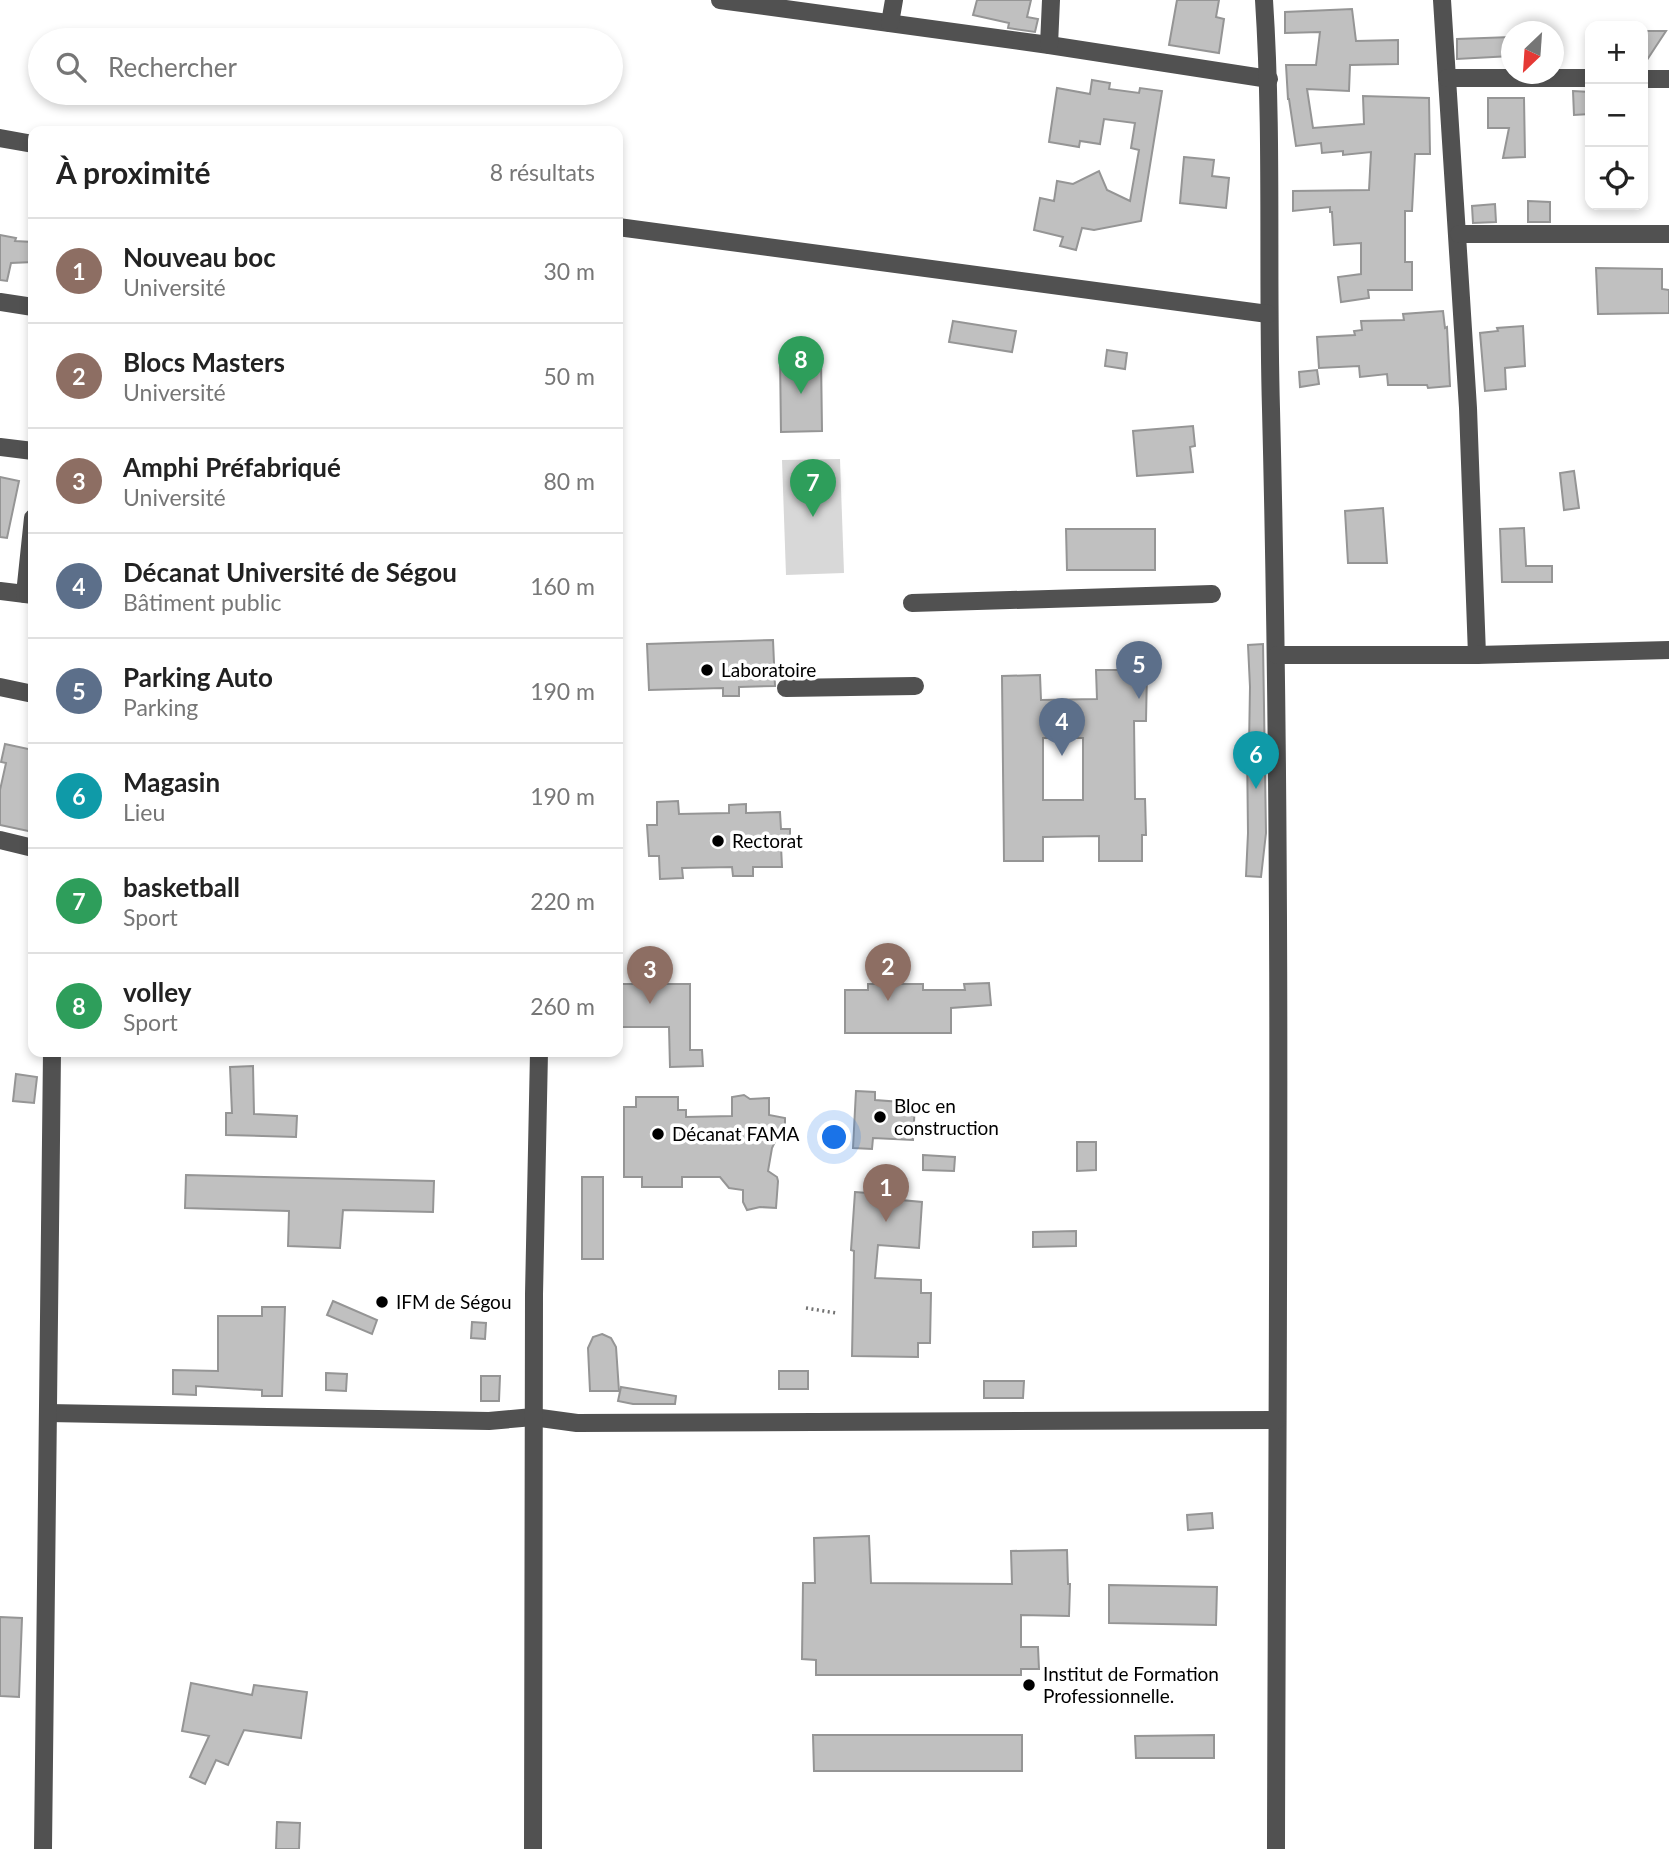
<!DOCTYPE html>
<html lang="fr">
<meta charset="utf-8">
<style>
body{margin:0;font-family:Lato,sans-serif;background:#f6f6f6;color:#222}
.controls{position:absolute;right:21px;top:21px;display:grid;overflow:hidden;border-radius:14px;box-shadow:0 4px 10px #0003}
.controls button{width:63px;height:63px;display:grid;place-items:center;padding:0;border:0;border-bottom:2px solid #e0e0e0;background:#fff;color:#222;font:35px sans-serif}
.compass{position:absolute;left:1501px;top:21px;width:63px;height:63px;border-radius:50%;background:#fff;box-shadow:0 4px 10px #0003;rotate:205deg}
.you{position:absolute;left:835px;top:1138px;width:24px;height:24px;margin:-18px;border:5px solid #fff;border-radius:50%;background:#1a73e8;box-shadow:0 0 0 10px #1a73e833}
.badge{display:grid;place-items:center;width:46px;height:46px;border-radius:50%;background:#0b8043;color:#fff;font-size:23px;font-weight:700}
.pin{position:absolute;translate:-50% -58px;filter:drop-shadow(0 2px 4px #0008)}
.pin::after{content:'';position:absolute;top:37px;width:24px;height:21px;background:inherit;clip-path:polygon(0 0,100% 0,50% 100%)}
.list{margin:0;padding:0;list-style:none}
h2{display:flex;justify-content:space-between;align-items:center;height:91px;margin:0;padding:0 28px;font-size:30px}
h2 small{font-size:23px;font-weight:400;color:#767676}
.list li{display:grid;grid-template-columns:46px 1fr auto;gap:21px;align-items:center;box-sizing:border-box;height:105px;padding:0 28px;border-top:2px solid #e0e0e0}
.list b{display:block;font-size:26px;white-space:nowrap}
.list p{margin:0;font-size:23px;white-space:nowrap;color:#767676}
.list em{font-size:23px;font-style:normal;color:#767676}
.icon{flex:none;width:38px;height:38px;fill:none;stroke:currentColor;stroke-width:2;stroke-linecap:round;stroke-linejoin:round}
.map{position:relative;flex:none;width:1669px;height:1849px;overflow:hidden}
.search{position:absolute;background:#fff;box-shadow:0 4px 10px #0003;left:28px;top:28px;width:595px;height:77px;display:flex;align-items:center;gap:18px;box-sizing:border-box;padding:0 24px;border-radius:38px;color:#767676;font-size:26px}
.panel{position:absolute;background:#fff;box-shadow:0 4px 10px #0003;left:28px;top:126px;width:595px;height:931px;border-radius:14px}
.map>svg:first-child{display:block}
</style>
<div class="map">
<svg width="1669" height="1849" viewBox="0 0 1669 1849">
<rect width="100%" height="100%" fill="#fff"/>
<polygon fill="#d8d8d8" points="840,459 844,573 786,575 782,460"/>
<g fill="#c0c0c0" stroke="#959595" stroke-width="2" fill-rule="evenodd">
<polygon points="977,0 1031,0 1027,17 1038,19 1035,32 1008,28 1009,23 973,15"/>
<polygon points="1177,0 1219,0 1216,17 1224,19 1219,53 1169,45"/>
<polygon points="1352,9 1356,41 1398,40 1398,64 1350,65 1349,91 1307,89 1313,128 1364,124 1363,96 1429,98 1430,154 1415,154 1412,211 1405,211 1405,262 1412,262 1412,290 1368,290 1369,298 1341,302 1338,277 1361,274 1361,243 1334,245 1332,212 1330,212 1330,207 1293,211 1293,191 1369,190 1371,152 1343,155 1343,151 1322,153 1321,143 1296,146 1289,99 1288,99 1286,65 1316,65 1320,32 1285,33 1285,12"/>
<polygon points="1643,31 1666,31 1643,66"/>
<polygon points="1511,37 1511,56 1457,59 1457,39"/>
<polygon points="1092,80 1110,83 1109,89 1139,93 1140,88 1162,91 1141,221 1094,230 1082,228 1076,250 1060,246 1063,237 1034,230 1040,198 1054,201 1057,181 1073,184 1099,171 1107,190 1130,201 1139,150 1131,148 1135,123 1104,119 1100,144 1080,141 1079,147 1049,142 1057,88 1090,94"/>
<polygon points="1573,91 1590,92 1590,114 1574,115"/>
<polygon points="1488,98 1524,98 1525,157 1503,158 1509,128 1488,128"/>
<polygon points="1184,157 1214,160 1212,176 1229,178 1226,208 1180,203"/>
<polygon points="1528,201 1550,202 1550,222 1528,222"/>
<polygon points="1495,204 1496,222 1473,223 1472,206"/>
<polygon points="0,235 16,238 15,241 33,242 33,262 11,263 7,281 0,280"/>
<polygon points="1596,268 1662,269 1662,289 1669,290 1669,313 1598,314"/>
<polygon points="1443,311 1445,328 1447,327 1450,386 1428,388 1427,385 1388,385 1387,374 1360,377 1359,366 1319,368 1317,337 1355,335 1354,331 1362,330 1361,321 1404,320 1403,314"/>
<polygon points="953,321 1016,331 1012,352 949,342"/>
<polygon points="1523,326 1525,366 1505,368 1506,389 1485,391 1480,333 1498,331 1497,328"/>
<polygon points="1107,350 1127,353 1125,369 1105,366"/>
<polygon points="821,356 822,431 781,432 780,357"/>
<polygon points="1317,370 1319,384 1300,387 1299,372"/>
<polygon points="1193,426 1195,446 1190,447 1193,472 1137,476 1133,431"/>
<polygon points="1574,471 1579,508 1564,510 1560,473"/>
<polygon points="0,477 19,481 7,538 0,537"/>
<polygon points="1383,508 1387,563 1348,563 1345,511"/>
<polygon points="1524,528 1526,566 1552,566 1552,582 1502,582 1500,529"/>
<polygon points="1066,529 1155,529 1155,570 1067,570"/>
<polygon points="773,640 775,686 739,687 739,696 723,696 723,688 649,690 647,644"/>
<polygon points="1263,644 1266,833 1261,877 1246,876 1248,833 1247,746 1249,746 1250,687 1248,645"/>
<path d="M 1096,670 L 1147,670 L 1146,721 L 1134,721 L 1135,799 L 1145,799 L 1146,835 L 1142,835 L 1142,861 L 1099,861 L 1099,836 L 1043,837 L 1043,861 L 1004,861 L 1002,676 L 1040,675 L 1041,700 L 1097,699 ZM 1043,738 L 1083,738 L 1083,800 L 1043,800 Z"/>
<polygon points="5,744 33,750 33,832 0,825 0,790 6,763 1,762"/>
<polygon points="678,801 679,814 729,813 729,805 746,804 746,813 780,812 781,829 790,829 790,846 781,846 782,867 753,867 753,876 733,876 732,867 682,868 683,878 660,879 659,856 649,856 647,825 657,825 657,802"/>
<polygon points="989,983 991,1005 951,1008 951,1033 845,1033 845,990 868,990 868,984 923,984 923,990 965,990 964,984"/>
<polygon points="618,984 690,984 690,1050 702,1050 703,1066 670,1067 669,1027 618,1027"/>
<polygon points="253,1066 254,1114 297,1116 296,1137 226,1135 226,1113 232,1113 230,1067"/>
<polygon points="16,1074 37,1077 34,1103 13,1101"/>
<polygon points="856,1091 875,1092 875,1100 915,1103 913,1140 873,1138 872,1149 853,1148"/>
<polygon points="744,1095 750,1099 769,1098 769,1115 785,1118 785,1131 780,1131 772,1148 768,1171 777,1177 778,1181 776,1208 760,1207 747,1210 743,1202 743,1190 729,1188 720,1177 682,1177 682,1187 642,1187 642,1177 624,1177 624,1107 636,1107 636,1097 678,1097 678,1110 686,1110 686,1117 732,1116 732,1097"/>
<polygon points="1077,1142 1096,1142 1096,1170 1077,1171"/>
<polygon points="923,1155 955,1157 954,1171 923,1170"/>
<polygon points="186,1175 434,1181 433,1212 343,1210 340,1248 288,1246 289,1211 185,1208"/>
<rect x="582" y="1177" width="21" height="82"/>
<polygon points="855,1192 880,1194 879,1198 922,1202 919,1248 878,1245 875,1278 921,1280 921,1293 931,1293 930,1343 918,1343 918,1357 852,1356 854,1251 851,1250"/>
<polygon points="1076,1231 1076,1246 1033,1247 1033,1232"/>
<polygon points="333,1301 377,1320 372,1334 327,1315"/>
<polygon points="262,1307 285,1307 282,1396 262,1396 262,1390 196,1386 196,1395 173,1394 173,1370 218,1371 218,1316 262,1316"/>
<polygon points="472,1322 486,1323 485,1339 471,1338"/>
<polygon points="602,1334 611,1338 616,1347 619,1391 590,1391 588,1348 593,1337"/>
<rect x="779" y="1371" width="29" height="18"/>
<polygon points="326,1373 347,1374 346,1391 326,1390"/>
<polygon points="481,1376 500,1376 499,1401 481,1401"/>
<polygon points="984,1381 1024,1381 1023,1398 984,1398"/>
<polygon points="621,1387 676,1396 675,1404 633,1404 618,1401"/>
<polygon points="1212,1513 1213,1528 1188,1530 1187,1515"/>
<polygon points="869,1536 871,1583 1012,1584 1011,1551 1067,1550 1068,1584 1070,1584 1069,1616 1021,1615 1021,1647 1038,1647 1039,1669 1021,1669 1021,1675 816,1675 816,1660 802,1659 803,1583 815,1583 814,1538"/>
<polygon points="1109,1585 1217,1587 1216,1625 1109,1623"/>
<polygon points="0,1617 22,1618 19,1697 0,1696"/>
<polygon points="191,1683 252,1695 254,1685 307,1692 301,1738 244,1730 228,1765 216,1760 205,1784 190,1777 209,1736 182,1731"/>
<polygon points="813,1735 1022,1735 1022,1771 814,1771"/>
<polygon points="1214,1735 1214,1758 1136,1758 1135,1736"/>
<polygon points="277,1822 300,1823 299,1849 276,1849"/>
</g>
<g fill="none" stroke-linecap="round" stroke-linejoin="round">
<polyline stroke="#737373" stroke-width="3.5" stroke-dasharray="2 3.5" stroke-linecap="butt" points="806,1308 836,1313"/>
<g stroke="#515151" stroke-width="18">
<polyline points="720,0 1049,45 1269,79"/>
<path d="M 1264,0 C 1273,136 1267,272 1271,409 C 1283,889 1277,1369 1276,1849"/>
<polyline points="1442,0 1468,408 1477,655"/>
<polyline points="890,23 894,0"/>
<polyline points="1049,45 1051,0"/>
<polyline points="1447,78 1590,78"/>
<polyline points="1643,79 1669,79"/>
<polyline points="0,138 33,144"/>
<polyline points="618,227 1268,314"/>
<polyline points="1459,234 1669,234"/>
<polyline points="0,302 33,307"/>
<polyline points="0,447 33,451"/>
<polyline points="0,591 33,595"/>
<polyline points="25,594 33,518"/>
<polyline points="912,603 1212,594"/>
<polyline points="1277,655 1477,655 1669,650"/>
<polyline points="0,687 33,694"/>
<polyline points="786,688 915,686"/>
<polyline points="0,840 33,848"/>
<polyline points="48,1413 489,1421 533,1417 577,1423 1277,1420"/>
<polyline points="43,1849 52,1052"/>
<polyline points="533,1849 534,1294 539,1052"/>
</g>
</g>
<g fill="#000" stroke="#fff" stroke-width="2.5">
<circle cx="707" cy="670" r="7"/>
<circle cx="718" cy="841" r="7"/>
<circle cx="880" cy="1117" r="7"/>
<circle cx="658" cy="1134" r="7"/>
<circle cx="382" cy="1302" r="7"/>
<circle cx="1029" cy="1685" r="7"/>
</g>
<g text-anchor="middle" stroke-width="7" stroke-linejoin="round" paint-order="stroke">
<g font-size="19" fill="#000" stroke="#fff" text-anchor="start">
<text x="721" y="677">Laboratoire</text>
<text x="732" y="848">Rectorat</text>
<text x="894" y="1113">Bloc en<tspan x="894" dy="22">construction</tspan></text>
<text x="672" y="1141">Décanat FAMA</text>
<text x="396" y="1309">IFM de Ségou</text>
<text x="1043" y="1681">Institut de Formation<tspan x="1043" dy="22">Professionnelle.</tspan></text>
</g>
</g>
</svg>
<div class="controls">
<button>+</button>
<button>−</button>
<button><svg class="icon" aria-label="locate" viewBox="0 0 24 24"><circle cx="12" cy="12" r="6"/><path d="M12 2v4M12 18v4M2 12h4M18 12h4"/></svg></button>
</div>
<svg class="compass" viewBox="-18 -18 36 36"><path d="M0-13l5 13h-10z" fill="#e53935"/><path d="M0 13l5-13h-10z" fill="#767676"/></svg>
<div class="you"></div>
<div class="pin badge" style="left:886px;top:1222px;background:#8d6e63">1</div>
<div class="pin badge" style="left:888px;top:1001px;background:#8d6e63">2</div>
<div class="pin badge" style="left:650px;top:1004px;background:#8d6e63">3</div>
<div class="pin badge" style="left:1062px;top:756px;background:#5c6f8a">4</div>
<div class="pin badge" style="left:1139px;top:699px;background:#5c6f8a">5</div>
<div class="pin badge" style="left:1256px;top:789px;background:#0f9aa8">6</div>
<div class="pin badge" style="left:813px;top:517px;background:#2e9e5b">7</div>
<div class="pin badge" style="left:801px;top:394px;background:#2e9e5b">8</div>
<div class="search"><svg class="icon" aria-label="search" viewBox="0 0 24 24"><circle cx="10" cy="10" r="6"/><path d="M15 15l6 6"/></svg>Rechercher</div>
<section class="panel">
<h2>À proximité<small>8 résultats</small></h2>
<ul class="list">
<li><span class="badge" style="background:#8d6e63">1</span><div><b>Nouveau boc</b><p>Université</p></div><em>30 m</em></li>
<li><span class="badge" style="background:#8d6e63">2</span><div><b>Blocs Masters</b><p>Université</p></div><em>50 m</em></li>
<li><span class="badge" style="background:#8d6e63">3</span><div><b>Amphi Préfabriqué</b><p>Université</p></div><em>80 m</em></li>
<li><span class="badge" style="background:#5c6f8a">4</span><div><b>Décanat Université de Ségou</b><p>Bâtiment public</p></div><em>160 m</em></li>
<li><span class="badge" style="background:#5c6f8a">5</span><div><b>Parking Auto</b><p>Parking</p></div><em>190 m</em></li>
<li><span class="badge" style="background:#0f9aa8">6</span><div><b>Magasin</b><p>Lieu</p></div><em>190 m</em></li>
<li><span class="badge" style="background:#2e9e5b">7</span><div><b>basketball</b><p>Sport</p></div><em>220 m</em></li>
<li><span class="badge" style="background:#2e9e5b">8</span><div><b>volley</b><p>Sport</p></div><em>260 m</em></li>
</ul>
</section>
</div>
